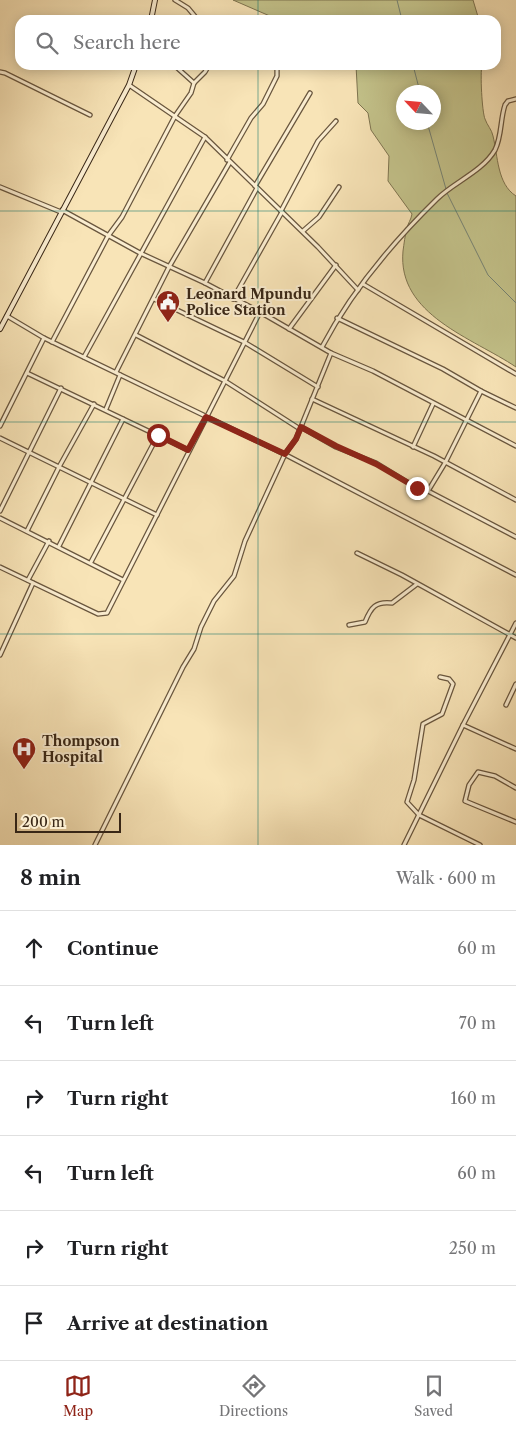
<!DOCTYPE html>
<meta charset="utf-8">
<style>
body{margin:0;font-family:"Libre Caslon Text",serif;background:#f6f6f6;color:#202124}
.compass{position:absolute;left:396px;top:85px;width:45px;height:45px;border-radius:50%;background:#fff;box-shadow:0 2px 12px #0003;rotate:296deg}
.scale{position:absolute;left:15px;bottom:12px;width:106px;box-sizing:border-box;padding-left:5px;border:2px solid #392716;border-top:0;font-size:14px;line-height:18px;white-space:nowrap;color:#392716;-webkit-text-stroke:4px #faedd0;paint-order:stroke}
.stop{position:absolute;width:15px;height:15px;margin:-11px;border:4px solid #8f2418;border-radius:50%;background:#fff}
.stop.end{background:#8f2418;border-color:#fff;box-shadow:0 1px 5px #0008}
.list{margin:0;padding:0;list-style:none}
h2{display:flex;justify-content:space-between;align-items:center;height:65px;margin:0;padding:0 20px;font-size:21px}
h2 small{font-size:16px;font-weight:400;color:#757577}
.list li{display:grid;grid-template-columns:32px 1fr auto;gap:15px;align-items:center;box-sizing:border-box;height:75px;padding:0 20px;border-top:1px solid #e0e0e0}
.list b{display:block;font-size:19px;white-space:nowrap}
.list em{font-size:16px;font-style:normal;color:#757577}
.icon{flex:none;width:28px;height:28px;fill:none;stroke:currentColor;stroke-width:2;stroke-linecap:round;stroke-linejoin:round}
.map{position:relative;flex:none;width:516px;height:845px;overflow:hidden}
.search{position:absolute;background:#fff;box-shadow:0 2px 12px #0003;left:15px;right:15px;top:15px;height:55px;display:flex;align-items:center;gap:12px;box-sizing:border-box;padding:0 18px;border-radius:15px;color:#757577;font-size:19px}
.sheet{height:515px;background:#fff}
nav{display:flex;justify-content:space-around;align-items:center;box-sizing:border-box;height:70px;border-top:1px solid #e0e0e0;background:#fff;font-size:14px;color:#757577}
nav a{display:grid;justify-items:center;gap:2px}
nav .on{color:#8f2418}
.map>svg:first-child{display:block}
</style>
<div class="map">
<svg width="516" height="845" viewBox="0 0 516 845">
<rect width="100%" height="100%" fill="#f8e4b7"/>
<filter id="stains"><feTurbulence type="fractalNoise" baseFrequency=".004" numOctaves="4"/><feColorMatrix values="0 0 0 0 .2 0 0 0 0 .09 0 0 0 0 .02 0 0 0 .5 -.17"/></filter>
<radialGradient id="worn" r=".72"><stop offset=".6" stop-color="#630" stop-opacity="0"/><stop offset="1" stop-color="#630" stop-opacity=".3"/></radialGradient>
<g fill="#c3c28a" stroke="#7e7450" fill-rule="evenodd">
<polygon points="233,0 473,0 479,20 279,20"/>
<path d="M 356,65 L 482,65 C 480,73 482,112 485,119 C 487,125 492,130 493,136 C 498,156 497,184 516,196 L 516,367 C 473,338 397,315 403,251 C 404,244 405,235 407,228 C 408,223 411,220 412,214 L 388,181 L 389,156 L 371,130 L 368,113 L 358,103 ZM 404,92 L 434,92 L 434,122 L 404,122 Z"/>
</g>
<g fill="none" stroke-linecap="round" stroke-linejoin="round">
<g stroke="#758274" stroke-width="1">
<polyline points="397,0 402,20"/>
<polyline points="413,65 420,92"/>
<polyline points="427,122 446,189"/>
<polyline points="447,193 488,275 516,303"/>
</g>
<g stroke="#69563e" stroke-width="5.5">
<g id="street">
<polyline points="175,0 188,8 198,20 209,20"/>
<polyline points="0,72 5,73 90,115"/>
<polyline points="194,83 205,72 209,65"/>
<polyline points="129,85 205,137 318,247 358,290"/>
<polyline points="227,160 251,118 263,104 277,76 277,65"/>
<polyline points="255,186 310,93"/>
<polyline points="0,187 61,212"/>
<polyline points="62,210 140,253 205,283 260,312 331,353 296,439 285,454 245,541 234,576 214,601 201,627 194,649 183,667 95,845"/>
<polyline points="281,211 318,141 336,121"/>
<polyline points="303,231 319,217 339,187"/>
<polyline points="205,283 257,188"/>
<polyline points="363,284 516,374"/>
<polyline points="154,299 244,342 318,387"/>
<polyline points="233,299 282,212"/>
<polyline points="7,316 44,338 286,455 516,575"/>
<polyline points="289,329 336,265"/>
<polyline points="136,335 225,381 300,429"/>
<polyline points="52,342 108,236 122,217 175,116 191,93 194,83 174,65"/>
<path d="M 322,347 C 351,292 393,242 437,199 C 454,182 482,172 495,150 C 502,136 500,120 505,105 L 508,101 L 516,99"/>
<polyline points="331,353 373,371 516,446"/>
<polyline points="84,357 205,137"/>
<polyline points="116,372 169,267 230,162"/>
<polyline points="27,373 188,450"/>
<polyline points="481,391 516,408"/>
<polyline points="312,399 434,456 516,500"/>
<polyline points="106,409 120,375"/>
<polyline points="0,426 44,338"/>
<polyline points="301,427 336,447 376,463 417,488 428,491 445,463 481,391 443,369 337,318"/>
<polyline points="0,438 157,515"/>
<polyline points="413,447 433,404"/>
<polyline points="428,491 516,537"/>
<polyline points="0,511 61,388"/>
<polyline points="0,518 123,580"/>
<polyline points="27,531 59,467 94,404"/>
<polyline points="59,546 123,419"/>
<polyline points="357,553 402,575 516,638"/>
<polyline points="91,562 158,435"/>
<polyline points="0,567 98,614 107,613 260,312"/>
<polyline points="28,580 49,541"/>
<path d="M 349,625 L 365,622 C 371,607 376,601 392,603 L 417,584"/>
<polyline points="0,655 33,583"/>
<polyline points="440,677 449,679 453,684 442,714 423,724 414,780 407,802 419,815 480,845"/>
<polyline points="506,705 516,684"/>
<polyline points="463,725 516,749"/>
<polyline points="516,788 495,776 478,772 469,785 465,801 516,822"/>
<polyline points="404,845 463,725 516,623"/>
</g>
</g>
<g stroke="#392716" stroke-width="6">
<g id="secondary">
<polyline points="151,20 155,0"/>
<polyline points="0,329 129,85 136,65"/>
</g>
</g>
<use href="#street" stroke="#faedd0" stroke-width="3"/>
<use href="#secondary" stroke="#faedd0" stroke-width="4"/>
</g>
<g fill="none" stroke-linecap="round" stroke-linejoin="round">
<polyline stroke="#8f2418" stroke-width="6" points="158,435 188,450 206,417 285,454 296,439 301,427 336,446 376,464 417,488"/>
</g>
<path fill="none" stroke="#0f766e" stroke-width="1" stroke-opacity="0.55" d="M 258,0 L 258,20M 258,65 L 258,845M 0,211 L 516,211M 0,422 L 516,422M 0,634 L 516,634"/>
<defs>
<g id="civic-pin" transform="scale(1.25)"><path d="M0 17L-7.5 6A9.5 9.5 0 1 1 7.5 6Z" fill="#8f2418" stroke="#faedd0"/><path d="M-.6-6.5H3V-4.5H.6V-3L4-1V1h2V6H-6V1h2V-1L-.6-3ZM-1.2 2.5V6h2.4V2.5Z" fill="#fff"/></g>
<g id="hospital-pin" transform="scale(1.25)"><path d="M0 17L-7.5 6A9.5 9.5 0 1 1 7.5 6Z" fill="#8f2418" stroke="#faedd0"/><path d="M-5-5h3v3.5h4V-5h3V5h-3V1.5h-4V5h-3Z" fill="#fff"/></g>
</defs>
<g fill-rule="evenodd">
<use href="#civic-pin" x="168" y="302"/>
<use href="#hospital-pin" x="24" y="749"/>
</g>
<g text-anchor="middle" stroke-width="4" stroke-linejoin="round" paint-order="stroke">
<g font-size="14" font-weight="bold" fill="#392716" stroke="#faedd0" text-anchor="start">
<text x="186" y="299">Leonard Mpundu<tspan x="186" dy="16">Police Station</tspan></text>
<text x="42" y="746">Thompson<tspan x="42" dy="16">Hospital</tspan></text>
</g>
</g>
<rect width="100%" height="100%" filter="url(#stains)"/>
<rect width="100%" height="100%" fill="url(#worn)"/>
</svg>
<svg class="compass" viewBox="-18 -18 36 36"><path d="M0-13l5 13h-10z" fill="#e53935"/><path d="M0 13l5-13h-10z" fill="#757577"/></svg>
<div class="scale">200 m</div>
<div class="stop" style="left:158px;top:435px"></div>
<div class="stop end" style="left:417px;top:488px"></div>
<div class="search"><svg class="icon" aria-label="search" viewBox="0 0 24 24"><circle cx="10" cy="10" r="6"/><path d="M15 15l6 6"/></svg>Search here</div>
</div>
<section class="sheet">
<h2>8 min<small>Walk · 600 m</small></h2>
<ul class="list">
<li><svg class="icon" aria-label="ahead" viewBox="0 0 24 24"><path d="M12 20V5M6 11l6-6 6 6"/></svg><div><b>Continue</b></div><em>60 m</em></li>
<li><svg class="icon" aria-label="left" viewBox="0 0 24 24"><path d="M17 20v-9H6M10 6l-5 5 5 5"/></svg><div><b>Turn left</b></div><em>70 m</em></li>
<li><svg class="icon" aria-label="right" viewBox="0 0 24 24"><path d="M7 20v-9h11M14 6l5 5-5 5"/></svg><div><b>Turn right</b></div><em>160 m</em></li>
<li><svg class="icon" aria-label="left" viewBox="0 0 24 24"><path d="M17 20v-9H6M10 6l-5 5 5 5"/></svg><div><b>Turn left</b></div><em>60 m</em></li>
<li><svg class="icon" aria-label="right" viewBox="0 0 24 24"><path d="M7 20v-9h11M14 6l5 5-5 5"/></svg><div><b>Turn right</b></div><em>250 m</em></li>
<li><svg class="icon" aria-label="arrive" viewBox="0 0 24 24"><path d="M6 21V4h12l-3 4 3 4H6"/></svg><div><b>Arrive at destination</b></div></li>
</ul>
</section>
<nav>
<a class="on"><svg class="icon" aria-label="map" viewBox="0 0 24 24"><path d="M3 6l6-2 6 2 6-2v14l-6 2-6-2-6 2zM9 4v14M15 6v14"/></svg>Map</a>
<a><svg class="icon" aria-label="directions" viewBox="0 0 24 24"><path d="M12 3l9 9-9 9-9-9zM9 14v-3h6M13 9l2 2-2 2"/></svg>Directions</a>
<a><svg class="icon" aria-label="saved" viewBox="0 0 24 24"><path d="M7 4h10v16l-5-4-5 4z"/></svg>Saved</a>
</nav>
